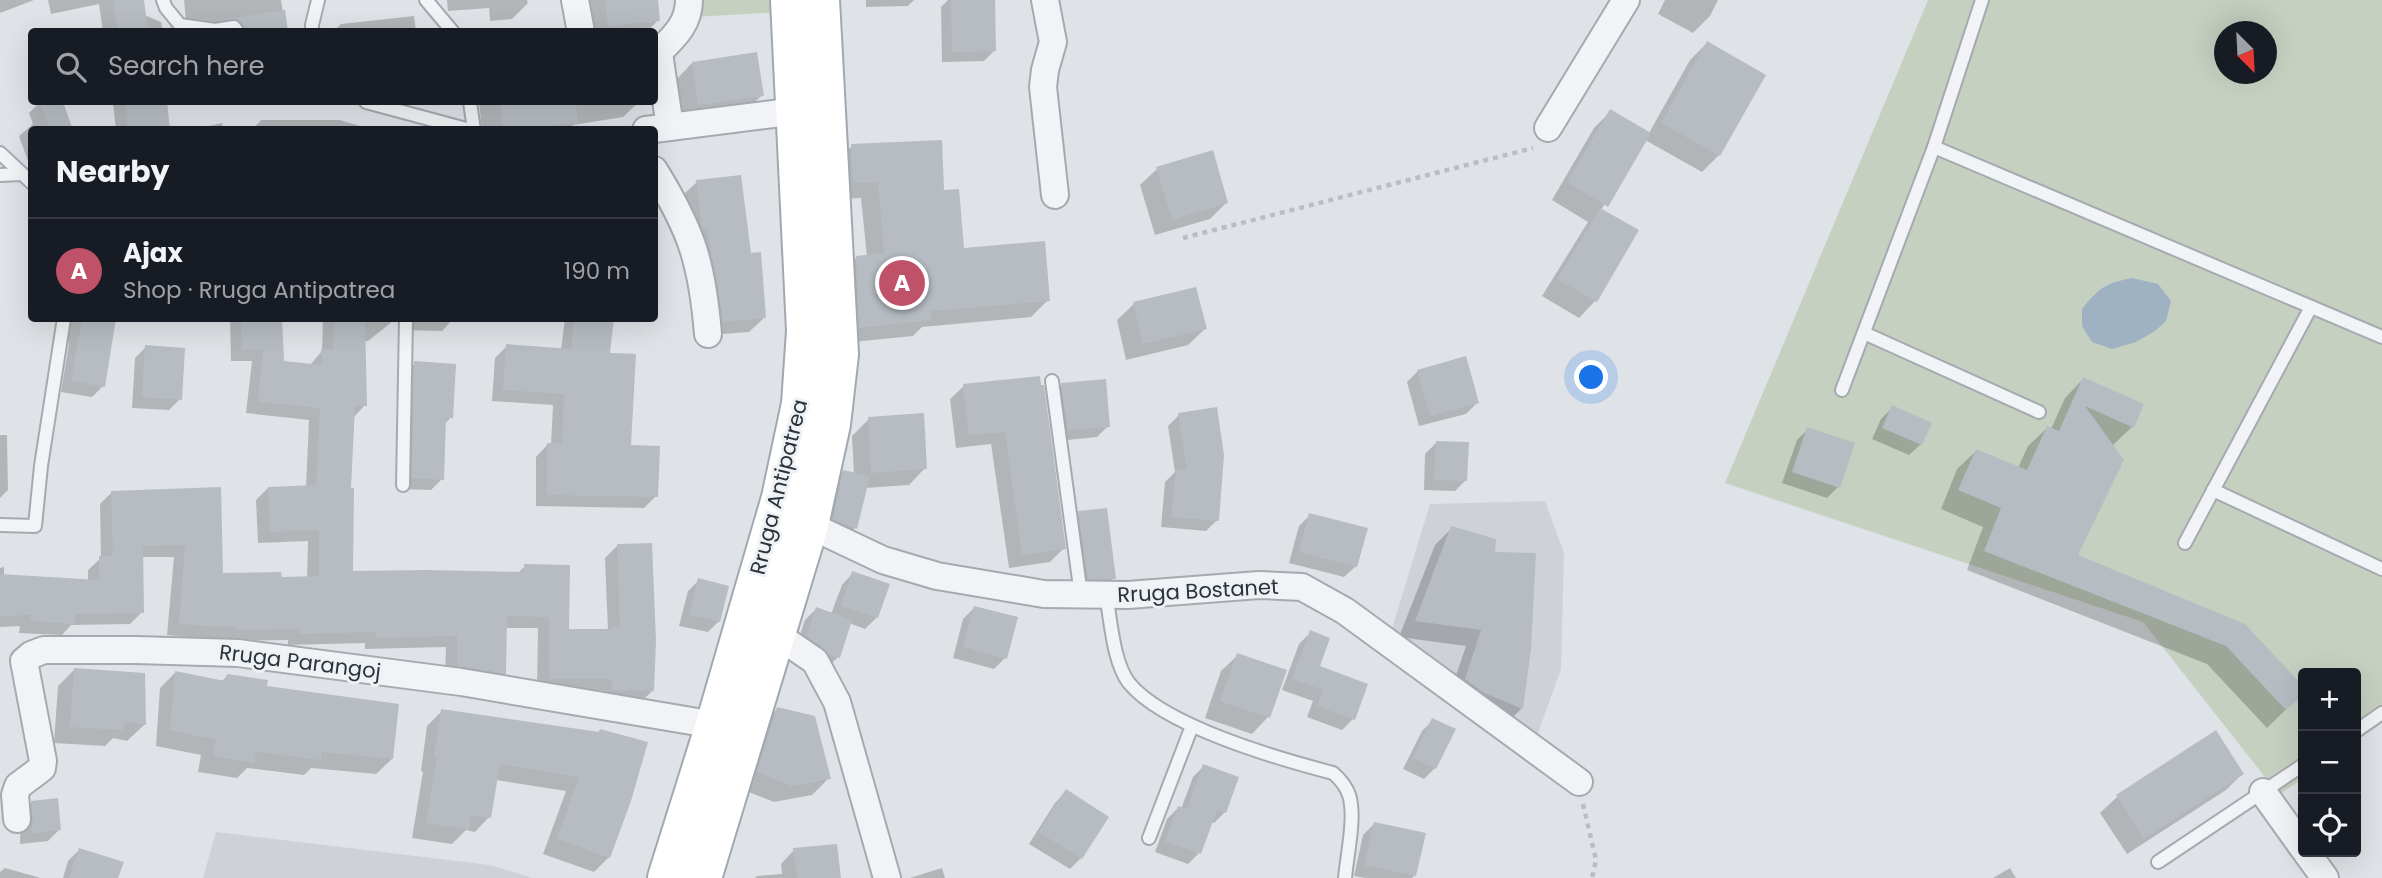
<!DOCTYPE html>
<meta charset="utf-8">
<style>
body{margin:0;font-family:Poppins,sans-serif;background:#242831;color:#f1f3f6}
.controls{position:absolute;right:21px;bottom:21px;display:grid;overflow:hidden;border-radius:7px;box-shadow:0 7px 28px #0002}
.controls button{width:63px;height:63px;display:grid;place-items:center;padding:0;border:0;border-bottom:2px solid #363941;background:#171b24;color:#f1f3f6;font:35px sans-serif}
.compass{position:absolute;left:2214px;top:21px;width:63px;height:63px;border-radius:50%;background:#171b24;box-shadow:0 7px 28px #0002;rotate:156deg}
.you{position:absolute;left:1592px;top:378px;width:24px;height:24px;margin:-18px;border:5px solid #fff;border-radius:50%;background:#1a73e8;box-shadow:0 0 0 10px #1a73e833}
.badge{display:grid;place-items:center;width:46px;height:46px;border-radius:50%;background:#bf5168;color:#fff;font-size:23px;font-weight:700}
.pin{position:absolute;translate:-50% -50%;border:4px solid #fff;box-shadow:0 2px 7px #0006}
.list{margin:0;padding:0;list-style:none}
h2{display:flex;justify-content:space-between;align-items:center;height:91px;margin:0;padding:0 28px;font-size:30px}
h2 small{font-size:23px;font-weight:400;color:#9ea1a6}
.list li{display:grid;grid-template-columns:46px 1fr auto;gap:21px;align-items:center;box-sizing:border-box;height:105px;padding:0 28px;border-top:2px solid #363941}
.list b{display:block;font-size:26px;white-space:nowrap}
.list p{margin:0;font-size:23px;white-space:nowrap;color:#9ea1a6}
.list em{font-size:23px;font-style:normal;color:#9ea1a6}
.icon{flex:none;width:38px;height:38px;fill:none;stroke:currentColor;stroke-width:2;stroke-linecap:round;stroke-linejoin:round}
.map{position:relative;flex:none;width:2382px;height:878px;overflow:hidden}
.search{position:absolute;background:#171b24;box-shadow:0 7px 28px #0002;left:28px;top:28px;width:630px;height:77px;display:flex;align-items:center;gap:18px;box-sizing:border-box;padding:0 24px;border-radius:7px;color:#9ea1a6;font-size:26px}
.panel{position:absolute;background:#171b24;box-shadow:0 7px 28px #0002;left:28px;top:126px;width:630px;height:196px;border-radius:7px}
.map>svg:first-child{display:block}
</style>
<div class="map">
<svg width="2382" height="878" viewBox="0 0 2382 878">
<rect width="100%" height="100%" fill="#dfe3e7"/>
<g fill="#ced2d8">
<polygon points="1545,501 1564,553 1561,669 1536,739 1390,635 1430,504"/>
<polygon points="216,832 490,865 533,878 203,878"/>
</g>
<g fill="#c6d0c1" fill-rule="evenodd">
<polygon points="692,0 783,0 784,12 694,17"/>
<path d="M 1928,0 L 2382,0 L 2382,723 L 2356,741 L 2356,673 L 2303,673 L 2303,778 L 2279,795 L 2143,622 L 1725,483 ZM 2224,32 L 2266,32 L 2266,74 L 2224,74 Z"/>
</g>
<path fill="#9eb2c3" d="M 2132,278 L 2158,284 L 2171,301 L 2166,321 L 2155,331 L 2136,342 L 2112,349 L 2092,342 L 2082,326 L 2082,309 C 2099,288 2105,283 2132,278 Z"/>
<g fill="#0003">
<polygon points="0,0 34,0 0,13"/>
<polygon points="48,0 136,0 139,18 147,16 161,22 163,32 103,32 99,4 51,14"/>
<polygon points="184,0 281,0 286,32 187,31"/>
<polygon points="447,0 527,0 528,3 512,19 490,21 489,8 448,11"/>
<polygon points="584,0 656,0 658,20 647,32 588,32"/>
<polygon points="866,0 914,0 908,6 866,7"/>
<polygon points="948,0 994,0 995,50 984,61 942,62 941,7"/>
<polygon points="1665,0 1718,0 1710,16 1693,33 1658,14"/>
<polygon points="414,16 416,32 333,32 341,24"/>
<polygon points="1707,43 1719,155 1702,172 1645,140 1601,210 1595,301 1579,318 1542,296 1588,222 1552,200 1594,128 1611,111 1649,133 1690,60"/>
<polygon points="692,63 762,95 745,112 681,121 676,80"/>
<polygon points="40,102 61,102 71,130 32,130 32,172 19,136 33,124 29,113"/>
<polygon points="113,102 165,102 168,123 161,130 116,130"/>
<polygon points="479,102 639,102 623,117 573,125 569,130 482,130"/>
<polygon points="261,120 340,120 373,130 252,130"/>
<polygon points="222,123 223,130 191,130"/>
<polygon points="852,146 943,192 963,250 1048,300 1031,317 922,327 913,336 843,343 840,275 856,258 867,257 861,198 837,199 835,162"/>
<polygon points="1157,169 1226,203 1210,219 1155,235 1140,185"/>
<polygon points="697,182 749,255 764,318 749,332 709,335 682,196"/>
<polygon points="1134,304 1205,329 1188,345 1126,360 1117,320"/>
<polygon points="65,318 114,318 103,386 92,397 61,392 69,343 63,343"/>
<polygon points="230,318 280,318 282,362 310,365 322,351 323,318 454,318 442,331 403,330 399,322 393,321 368,341 364,341 365,405 353,418 349,490 352,573 517,574 525,566 567,630 608,631 605,558 617,546 652,691 640,703 600,702 601,690 537,690 538,628 505,628 504,673 492,685 445,677 446,647 365,649 365,643 288,645 288,640 227,641 167,635 174,557 142,557 142,612 130,624 71,625 62,635 19,633 20,626 0,627 0,568 4,567 4,576 88,581 88,570 101,558 100,504 112,492 220,489 221,575 307,578 308,541 258,543 256,500 268,488 306,487 309,420 246,413 252,361 231,361"/>
<polygon points="565,318 613,318 608,355 630,447 656,496 644,508 536,506 536,457 547,445 551,445 553,405 492,401 495,358 507,346 561,350"/>
<polygon points="146,347 180,399 169,410 132,408 135,358"/>
<polygon points="415,363 451,417 444,425 442,479 431,490 401,489 404,374"/>
<polygon points="1418,371 1477,403 1466,414 1419,426 1407,382"/>
<polygon points="1039,378 1064,548 1050,562 1009,568 991,444 956,448 950,399 964,386"/>
<polygon points="2083,379 2132,427 2112,446 2076,556 2244,625 2303,689 2303,693 2267,728 2207,664 1967,570 1983,527 1941,509 1957,469 1976,451 2018,468 2028,446 2047,428 2051,429 2065,398"/>
<polygon points="1062,385 1108,426 1097,437 1057,441 1051,396"/>
<polygon points="1892,408 1921,444 1909,455 1872,439 1881,419"/>
<polygon points="1179,415 1217,520 1206,531 1161,527 1165,482 1175,472 1168,426"/>
<polygon points="869,419 925,468 909,485 865,488 855,528 844,539 823,530 833,483 844,471 854,474 852,436"/>
<polygon points="1808,429 1838,487 1827,498 1782,483 1797,440"/>
<polygon points="0,435 7,435 8,490 0,498"/>
<polygon points="1436,443 1466,480 1455,491 1424,490 1425,454"/>
<polygon points="1079,513 1114,578 1103,589 1077,589 1068,524"/>
<polygon points="1310,515 1356,566 1344,577 1289,563 1299,526"/>
<polygon points="1452,528 1493,553 1530,648 1521,709 1505,725 1449,696 1466,646 1399,637 1435,545"/>
<polygon points="853,573 877,617 865,629 849,623 838,657 827,668 796,647 805,620 816,609 831,614 842,585"/>
<polygon points="699,580 719,621 708,632 679,626 688,591"/>
<polygon points="974,608 1005,658 994,669 953,658 963,619"/>
<polygon points="1311,632 1318,667 1353,719 1342,730 1307,717 1313,701 1282,690 1299,644"/>
<polygon points="1238,655 1268,717 1252,734 1205,718 1221,671"/>
<polygon points="74,670 143,674 144,725 127,741 113,738 105,746 54,743 58,686"/>
<polygon points="175,673 221,682 227,676 265,687 392,759 376,774 311,768 304,775 247,768 237,778 198,772 201,755 156,746 160,688"/>
<polygon points="777,709 829,778 812,795 774,802 741,789 760,726"/>
<polygon points="442,711 597,734 600,730 609,857 594,872 543,854 566,791 496,780 489,817 475,832 466,830 452,844 412,838 423,772 421,771 427,726"/>
<polygon points="1433,720 1435,768 1424,779 1403,769 1422,731"/>
<polygon points="2216,732 2242,774 2226,790 2127,854 2100,813 2117,797"/>
<polygon points="1204,766 1225,812 1214,823 1211,822 1199,853 1188,864 1155,852 1167,819 1178,808 1181,809 1193,777"/>
<polygon points="1066,791 1081,858 1070,869 1029,844 1055,803"/>
<polygon points="32,803 59,830 48,841 20,844 21,814"/>
<polygon points="1374,824 1415,875 1412,878 1365,878 1354,876 1363,835"/>
<polygon points="79,850 117,878 63,878 68,861"/>
<polygon points="794,850 839,878 755,878 757,876 782,874 781,864"/>
<polygon points="5,868 41,878 0,878 0,872"/>
<polygon points="942,868 945,878 910,878"/>
<polygon points="2010,868 2016,878 1993,878"/>
</g>
<g fill="#b7bcc3">
<polygon points="113,0 144,0 148,32 118,32"/>
<polygon points="605,0 658,0 660,21 608,26"/>
<polygon points="951,0 995,0 996,51 952,52"/>
<polygon points="285,10 288,32 247,32 238,19 220,20"/>
<polygon points="1707,41 1766,75 1720,156 1661,123"/>
<polygon points="757,52 764,96 698,105 692,62"/>
<polygon points="40,102 63,102 73,130 50,130"/>
<polygon points="125,102 167,102 170,130 128,130"/>
<polygon points="500,102 576,102 578,123 503,130"/>
<polygon points="1610,109 1651,133 1608,207 1567,182"/>
<polygon points="942,140 944,190 959,189 964,248 1045,241 1050,301 931,311 931,320 859,328 856,256 884,253 878,182 853,183 851,144"/>
<polygon points="1213,150 1228,203 1172,220 1156,167"/>
<polygon points="741,175 751,253 761,252 766,318 723,322 714,264 706,229 703,230 702,226 696,180"/>
<polygon points="1600,208 1639,230 1597,302 1557,279"/>
<polygon points="1196,287 1207,329 1143,344 1133,302"/>
<polygon points="82,318 116,318 105,387 71,381"/>
<polygon points="241,318 282,318 284,361 322,365 321,349 333,349 334,318 365,318 367,406 355,406 351,488 354,488 353,571 426,570 524,572 524,564 570,565 569,629 614,629 614,627 620,627 617,544 652,543 656,641 654,691 611,690 612,679 549,679 549,617 507,616 506,674 457,666 457,636 377,638 376,632 299,634 299,629 238,630 238,628 179,624 185,545 143,546 144,613 76,614 75,624 30,621 31,615 0,616 0,574 99,580 99,556 113,556 111,491 221,487 223,573 281,572 282,577 319,576 319,530 270,532 268,487 316,485 320,408 258,402 263,349 242,350"/>
<polygon points="574,318 614,318 610,353 636,354 631,445 660,446 658,497 547,495 547,443 562,443 564,394 503,390 506,344 571,349"/>
<polygon points="145,345 185,348 182,400 142,397"/>
<polygon points="1466,356 1479,403 1430,416 1417,370"/>
<polygon points="414,361 456,364 453,418 446,418 444,480 412,478"/>
<polygon points="1040,376 1041,385 1044,385 1066,549 1022,555 1005,432 969,435 963,384"/>
<polygon points="2083,377 2144,404 2134,428 2085,406 2124,460 2078,555 2245,624 2303,686 2303,695 2286,710 2226,646 1984,551 2001,508 1958,490 1976,449 2027,470 2047,426 2059,431"/>
<polygon points="1106,379 1110,427 1068,430 1061,383"/>
<polygon points="1892,405 1932,423 1922,445 1882,428"/>
<polygon points="1217,407 1224,455 1219,521 1171,517 1176,469 1187,470 1178,413"/>
<polygon points="924,413 927,469 871,473 868,417"/>
<polygon points="1807,427 1855,443 1840,488 1792,472"/>
<polygon points="1436,441 1469,442 1467,481 1434,480"/>
<polygon points="843,470 870,476 857,529 833,519"/>
<polygon points="1107,508 1116,579 1088,579 1078,511"/>
<polygon points="1309,513 1368,528 1357,567 1299,552"/>
<polygon points="1451,526 1496,539 1495,552 1536,553 1531,649 1523,709 1484,693 1465,679 1481,630 1415,621"/>
<polygon points="852,571 890,584 878,618 841,606"/>
<polygon points="698,578 729,586 720,622 689,615"/>
<polygon points="974,606 1018,617 1007,659 963,647"/>
<polygon points="816,607 852,620 840,658 829,654 806,636"/>
<polygon points="1310,630 1330,638 1320,666 1368,684 1355,720 1317,706 1323,690 1292,679"/>
<polygon points="1237,653 1287,670 1270,718 1220,701"/>
<polygon points="74,668 145,673 146,725 124,721 123,730 70,727"/>
<polygon points="175,671 225,681 227,674 268,680 267,686 399,704 393,759 322,752 321,760 256,752 254,763 213,756 216,740 170,730"/>
<polygon points="777,707 815,716 831,779 792,786 757,772"/>
<polygon points="441,709 599,732 600,729 648,742 631,801 610,858 557,839 579,777 500,764 491,818 471,815 469,830 426,823 437,757 434,757"/>
<polygon points="1432,718 1456,729 1436,769 1413,758"/>
<polygon points="2216,730 2244,774 2144,839 2116,795"/>
<polygon points="1203,764 1239,777 1226,813 1217,810 1201,854 1165,841 1178,806 1187,809"/>
<polygon points="1066,789 1109,817 1082,859 1039,832"/>
<polygon points="58,798 61,830 31,834 33,818 31,801"/>
<polygon points="1374,822 1426,833 1416,876 1364,865"/>
<polygon points="837,844 841,878 797,878 793,848"/>
<polygon points="79,848 124,862 118,878 69,878"/>
</g>
<g fill="none" stroke-linecap="round" stroke-linejoin="round">
<g stroke="#a5aab0" stroke-width="16">
<g id="service">
<polyline points="163,0 166,8 180,25 215,30 234,27 238,32"/>
<polyline points="426,0 453,32"/>
<polyline points="312,32 312,25 318,0"/>
<polyline points="366,102 470,130"/>
<polyline points="470,102 474,130"/>
<polyline points="1934,147 2382,337"/>
<polyline points="0,153 32,183"/>
<polyline points="0,175 22,174"/>
<polyline points="1864,333 2039,412"/>
<polyline points="1052,381 1081,595"/>
<polyline points="1842,390 1934,147 1982,0"/>
<polyline points="403,485 406,318"/>
<polyline points="2213,490 2382,569"/>
<polyline points="0,525 35,526 41,466 64,318"/>
<polyline points="2185,543 2311,307"/>
<path d="M 1106,595 C 1111,621 1113,662 1129,683 C 1164,726 1279,759 1333,773 C 1340,779 1346,786 1349,795 C 1356,816 1347,855 1345,878"/>
<polyline points="2356,731 2382,713"/>
<polyline points="1149,838 1192,726"/>
<polyline points="2158,862 2303,765"/>
</g>
</g>
<g stroke="#a5aab0" stroke-width="30">
<g id="minor">
<polyline points="575,0 581,32"/>
<polyline points="1045,0 1053,42 1045,70 1043,87 1055,195"/>
<polyline points="654,49 660,60 670,127"/>
<path d="M 658,53 C 674,37 689,24 689,0"/>
<polyline points="1548,128 1626,0"/>
<polyline points="646,130 797,111"/>
<path d="M 654,170 C 692,231 702,263 708,334"/>
<polyline points="809,525 883,560 937,576 1044,594 1128,595 1259,585 1302,587 1345,611 1579,782"/>
<polyline points="777,635 815,661 837,702 887,878"/>
<polyline points="2263,792 2303,848"/>
<polyline points="17,819 15,795 18,786 42,768 43,761 24,661 31,655 44,650 136,650 238,653 461,682 715,725 729,729"/>
<polyline points="2306,852 2325,878"/>
</g>
</g>
<g stroke="#a0a8b1" stroke-width="42">
<g id="primary">
<polyline points="667,878 715,725 781,498 801,404 806,331 790,0"/>
<polyline points="702,878 809,525 831,424 839,354 820,0"/>
</g>
</g>
<g stroke="#babdc2" stroke-width="4.5" stroke-dasharray="5 5" stroke-linecap="butt">
<polyline points="1183,238 1533,148"/>
<polyline points="1583,804 1596,860 1592,878"/>
</g>
<use href="#service" stroke="#f2f3f6" stroke-width="12"/>
<use href="#minor" stroke="#f2f3f6" stroke-width="26"/>
<use href="#primary" stroke="#fff" stroke-width="38"/>
</g>
<g text-anchor="middle" stroke-width="6" stroke-linejoin="round" paint-order="stroke">
<g font-size="21" fill="#2a323c" stroke="#eff2f5">
<text transform="translate(779 487) rotate(-76)" y="7">Rruga Antipatrea</text>
<text transform="translate(1198 591) rotate(-3)" y="7">Rruga Bostanet</text>
<text transform="translate(300 662) rotate(7)" y="7">Rruga Parangoj</text>
</g>
</g>
</svg>
<div class="controls">
<button>+</button>
<button>−</button>
<button><svg class="icon" aria-label="locate" viewBox="0 0 24 24"><circle cx="12" cy="12" r="6"/><path d="M12 2v4M12 18v4M2 12h4M18 12h4"/></svg></button>
</div>
<svg class="compass" viewBox="-18 -18 36 36"><path d="M0-13l5 13h-10z" fill="#e53935"/><path d="M0 13l5-13h-10z" fill="#9ea1a6"/></svg>
<div class="you"></div>
<div class="pin badge" style="left:902px;top:283px">A</div>
<div class="search"><svg class="icon" aria-label="search" viewBox="0 0 24 24"><circle cx="10" cy="10" r="6"/><path d="M15 15l6 6"/></svg>Search here</div>
<section class="panel">
<h2>Nearby<small></small></h2>
<ul class="list">
<li><span class="badge">A</span><div><b>Ajax</b><p>Shop · Rruga Antipatrea</p></div><em>190 m</em></li>
</ul>
</section>
</div>
